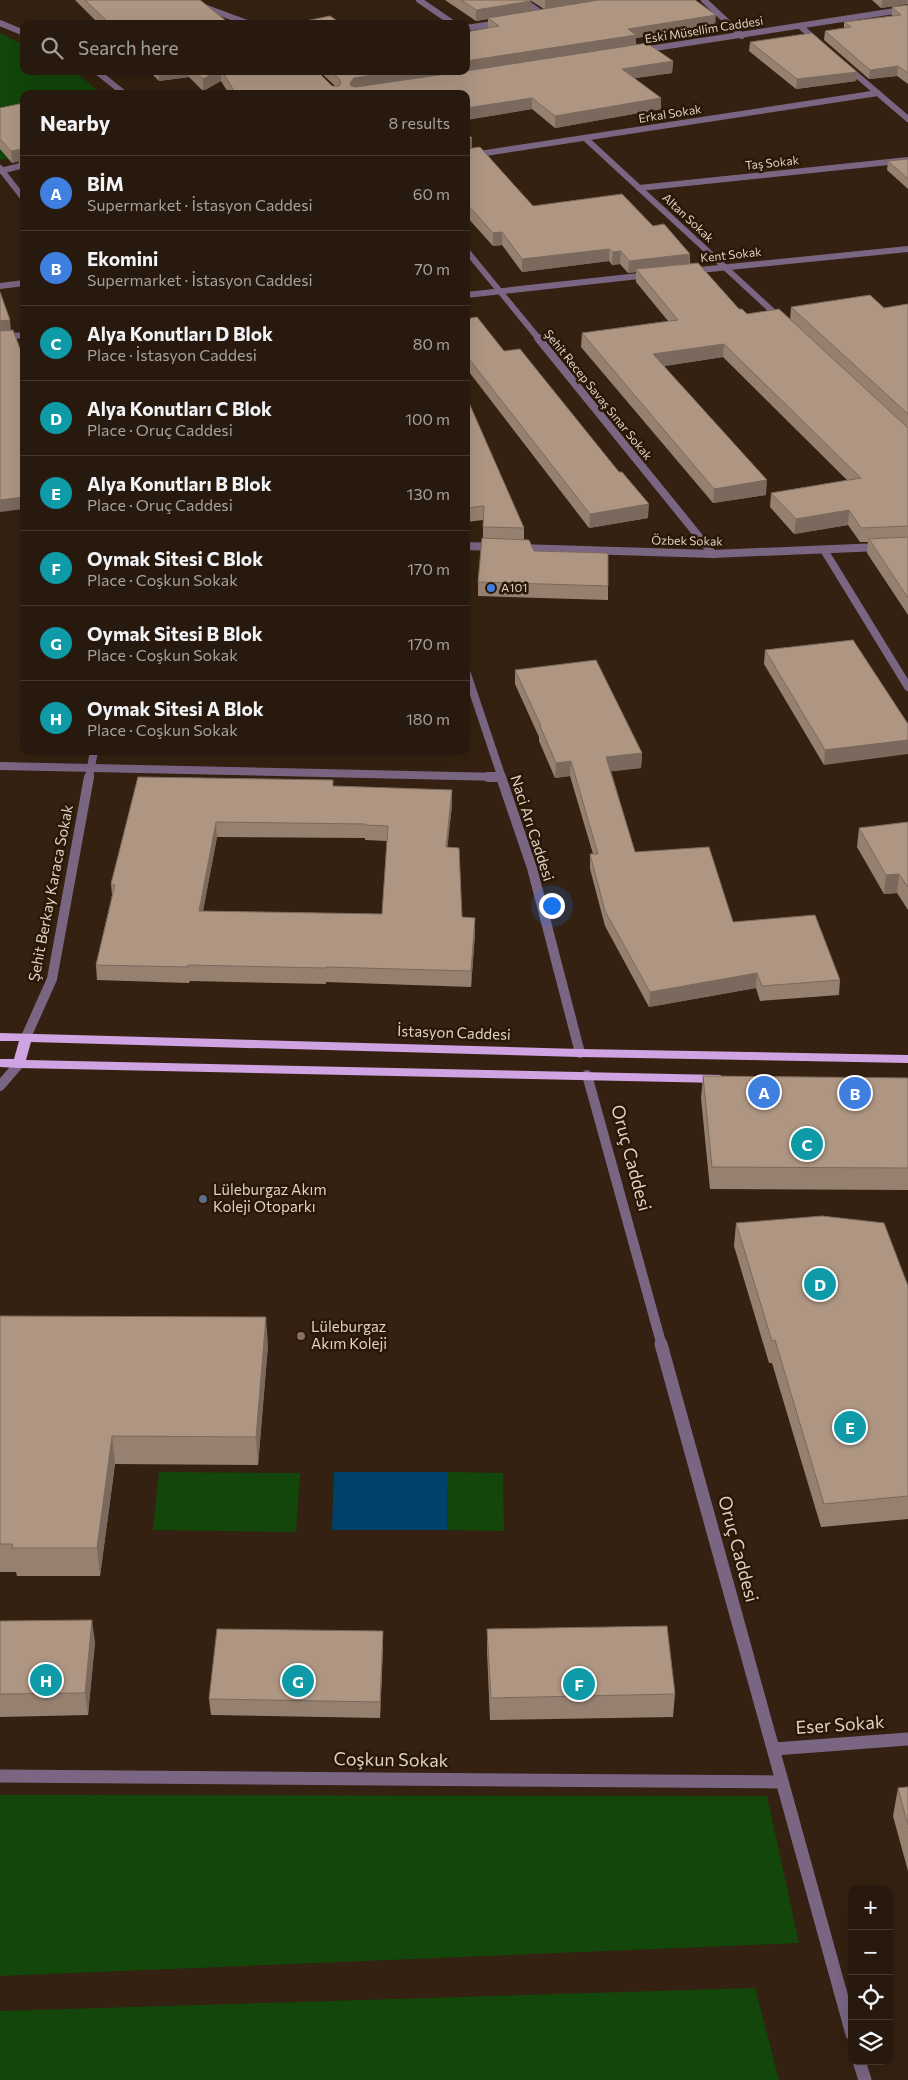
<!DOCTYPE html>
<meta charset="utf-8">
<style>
body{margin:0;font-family:Commissioner,sans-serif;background:#33261b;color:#f1f3f6}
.controls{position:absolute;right:15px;bottom:15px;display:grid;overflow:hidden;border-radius:10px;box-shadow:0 5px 20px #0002}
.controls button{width:45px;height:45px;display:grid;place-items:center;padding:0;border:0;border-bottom:1px solid #43382e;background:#27190d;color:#f1f3f6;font:25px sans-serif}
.you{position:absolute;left:551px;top:905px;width:18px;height:18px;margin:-12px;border:4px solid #fff;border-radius:50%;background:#1a73e8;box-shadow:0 0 0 8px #1a73e833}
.badge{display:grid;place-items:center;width:32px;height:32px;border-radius:50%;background:#f8a14a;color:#fff;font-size:16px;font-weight:700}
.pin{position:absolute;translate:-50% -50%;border:2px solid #fff;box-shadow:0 1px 5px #0006}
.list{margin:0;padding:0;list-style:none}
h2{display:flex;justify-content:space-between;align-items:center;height:65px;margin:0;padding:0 20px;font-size:21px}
h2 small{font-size:16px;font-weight:400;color:#a4a09d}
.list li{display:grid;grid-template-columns:32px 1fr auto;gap:15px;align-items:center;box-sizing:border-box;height:75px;padding:0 20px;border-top:1px solid #43382e}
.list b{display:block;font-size:19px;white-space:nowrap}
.list p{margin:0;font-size:16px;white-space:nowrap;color:#a4a09d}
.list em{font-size:16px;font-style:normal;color:#a4a09d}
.icon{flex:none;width:28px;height:28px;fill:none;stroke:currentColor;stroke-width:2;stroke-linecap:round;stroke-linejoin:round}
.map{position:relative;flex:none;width:908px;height:2080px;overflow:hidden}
.search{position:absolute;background:#27190d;box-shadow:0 5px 20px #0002;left:20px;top:20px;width:450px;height:55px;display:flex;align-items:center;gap:12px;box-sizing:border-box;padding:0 18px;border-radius:10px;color:#a4a09d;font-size:19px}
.panel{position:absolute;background:#27190d;box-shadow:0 5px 20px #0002;left:20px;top:90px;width:450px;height:665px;border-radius:10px}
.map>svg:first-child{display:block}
</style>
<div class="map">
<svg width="908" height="2080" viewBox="0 0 908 2080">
<rect width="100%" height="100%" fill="#342111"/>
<g fill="#12460a">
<polygon points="0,33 24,45 24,71 74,71 102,94 24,94 24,155 0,160"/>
<polygon points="159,1472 300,1473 296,1532 153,1530"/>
<polygon points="448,1472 503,1473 504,1531 447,1530"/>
<polygon points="0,1795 767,1796 799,1943 0,1976"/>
<polygon points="755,1988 779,2080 0,2080 0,2011"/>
</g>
<polygon fill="#00416a" points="334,1472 448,1472 447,1530 332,1530"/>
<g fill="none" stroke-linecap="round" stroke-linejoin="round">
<g stroke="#7a6583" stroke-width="6">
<polyline points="185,0 250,24"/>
<polyline points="419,0 454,24"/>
<polyline points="523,0 545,16"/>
<polyline points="704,0 742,36"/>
<polyline points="800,26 818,42"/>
<polyline points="466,28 499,23"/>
<polyline points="846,66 908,119"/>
<polyline points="585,138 781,319"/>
<polyline points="466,156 878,93"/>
<polyline points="0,168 24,199"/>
<polyline points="639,188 908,160"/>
<polyline points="466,250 539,339"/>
<polyline points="690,271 908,249"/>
<polyline points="0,286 24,283"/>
<polyline points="466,295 648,275"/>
<polyline points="0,337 24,335"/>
</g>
<g stroke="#7a6583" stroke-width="8">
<polyline points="538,338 713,554"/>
<polyline points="466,546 495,547"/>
<polyline points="519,548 713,554 880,547"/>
<polyline points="824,550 908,687"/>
<polyline points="0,766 501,777"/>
<polyline points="89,778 94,751"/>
</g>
<g stroke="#7a6583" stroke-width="10">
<polyline points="488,777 501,777"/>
<polyline points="26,1037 52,979 89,777"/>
</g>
<g stroke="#7a6583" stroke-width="13">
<polyline points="774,1749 908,1739"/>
<polyline points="0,1776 782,1782"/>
</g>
<g stroke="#7a6583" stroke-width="6">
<polyline points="0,23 24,33"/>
<polyline points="642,50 908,9"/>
<polyline points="96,71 125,94"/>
<polyline points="0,171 24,165"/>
</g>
<polyline stroke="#7a6583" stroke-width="8" points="466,671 502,778"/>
<g stroke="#7a6583" stroke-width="10">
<polyline points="501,777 532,868 580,1053"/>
<polyline points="587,1075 662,1346"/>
<polyline points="0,1086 19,1064"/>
</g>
<g stroke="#7a6583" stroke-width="13">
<polyline points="661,1344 852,2034"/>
<polyline points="859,2061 865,2080"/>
</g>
<polygon fill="#d0a4e2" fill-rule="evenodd" points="0,1033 580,1049 908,1055 908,1063 580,1057 31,1042 26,1060 720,1075 726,1079 720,1083 19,1068 0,1067 0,1059 14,1059 19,1041 0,1041"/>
</g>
<g fill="#968171" fill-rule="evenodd">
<polygon points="75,0 200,0 230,24 99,24"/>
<polygon points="445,0 530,0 531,11 544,9 530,0 695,0 715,26 636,38 636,45 673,61 672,73 635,78 661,109 555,128 532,109 466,120 466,94 229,94 221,81 203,91 189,77 159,81 149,71 317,71 332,86 335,86 319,71 466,71 488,28 488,19 476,21"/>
<polygon points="872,0 908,0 908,4 881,8"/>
<polygon points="908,5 908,84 897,76 869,79 824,40 825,31 844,28 844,22 892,16 892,7"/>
<polygon points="750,42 857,72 856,81 796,89 749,51"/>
<polygon points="24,103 24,175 20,171 19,161 12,163 0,149 0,108"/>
<polygon points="466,132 472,138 472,148 533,206 653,226 690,254 690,264 739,309 747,314 790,320 791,307 884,308 908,304 908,615 867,553 868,542 860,542 848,525 794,534 770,507 771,493 847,480 723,357 664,366 766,495 713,503 581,347 582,333 668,321 636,282 636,272 628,273 620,264 612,265 609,261 522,272 502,245 493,246 466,216"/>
<polygon points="908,159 908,189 887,170 888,161"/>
<polygon points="466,319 504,351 648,518 589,528 466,368"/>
<polygon points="466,396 524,528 524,540 534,551 608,586 608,600 478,596 478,582 483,538 483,520 466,522"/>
<polygon points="853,640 824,765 764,664 765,650"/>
<polygon points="515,670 642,753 641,768 611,771 635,852 733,922 840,980 839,995 760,1001 756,988 649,1007 605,926 590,869 590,854 593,854 570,776 555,778 539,741 539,737 515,684"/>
<path d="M 138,777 L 333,786 L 452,790 L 452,805 L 447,848 L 462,917 L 475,918 L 475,933 L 471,987 L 326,982 L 326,984 L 190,981 L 189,983 L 97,980 L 96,965 L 112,895 L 111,884 ZM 217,837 L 365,838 L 365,840 L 387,841 L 382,914 L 203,911 Z"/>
<polygon points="908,822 908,910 897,893 884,894 857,847 859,828"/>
<polygon points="703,1076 908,1078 908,1190 710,1189 701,1098"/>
<polygon points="736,1223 908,1286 908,1519 821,1527 772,1363 769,1363 734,1246"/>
<polygon points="0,1316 268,1345 258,1465 115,1464 100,1576 17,1576 16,1572 0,1572"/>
<polygon points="0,1621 95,1642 88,1715 0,1717"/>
<polygon points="487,1629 675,1694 673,1717 490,1720 487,1651"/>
<polygon points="383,1631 383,1647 380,1718 211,1715 209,1699"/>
<polygon points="908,1787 908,1871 893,1816 898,1788"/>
</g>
<g fill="#7a695c">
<polygon points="545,0 603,0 545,10"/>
<polygon points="882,0 908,0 907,4 881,8"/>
<polygon points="531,1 531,12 476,21 476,10"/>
<polygon points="716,15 715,26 636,38 636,46 350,94 350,83 354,78 396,71 466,71 466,61 628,29"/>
<polygon points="673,61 672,73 622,80 622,69"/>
<polygon points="898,66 897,76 869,79 870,70"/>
<polygon points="159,71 188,71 189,77 159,81"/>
<polygon points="218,71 221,71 221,81 203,91 203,79"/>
<polygon points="857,72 856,81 796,89 797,79"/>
<polygon points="532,98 532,109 466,120 466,108"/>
<polygon points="661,98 661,109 555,128 555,116"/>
<polygon points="472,138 472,150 466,151 466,140"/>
<polygon points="22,149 23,160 19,160 19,161 12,163 11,151"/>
<polygon points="502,232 502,245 493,246 493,233"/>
<polygon points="609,249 609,261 522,272 522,259"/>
<polygon points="621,251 620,264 612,265 613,252"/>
<polygon points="690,254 689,267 636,269 636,272 628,273 629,261"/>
<polygon points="10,320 11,331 0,332 0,321"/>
<polygon points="724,344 723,357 653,368 653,354"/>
<polygon points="767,480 766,495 713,503 714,489"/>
<polygon points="24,497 24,509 0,512 0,500"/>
<polygon points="649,504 648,518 589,528 590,514"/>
<polygon points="849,510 848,525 794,534 796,519"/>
<polygon points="908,740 908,754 824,765 825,750"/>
<polygon points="642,753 641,768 606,772 606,757"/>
<polygon points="571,761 570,776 555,778 556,763"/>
<polygon points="452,790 452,805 446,862 446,847"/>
<polygon points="216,822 217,837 200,926 199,911"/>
<polygon points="899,874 897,893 884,894 886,875"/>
<polygon points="475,918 475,933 471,987 471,971"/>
<polygon points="757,973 756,988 649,1007 650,992"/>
<polygon points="266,1317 268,1345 258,1465 256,1437"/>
<polygon points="112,1436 115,1464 100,1576 97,1548"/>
<polygon points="92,1620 95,1642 88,1715 85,1693"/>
<polygon points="383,1631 383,1647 380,1718 380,1702"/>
</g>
<g fill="#ae9683" stroke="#7a695c" fill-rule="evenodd">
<polygon points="85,0 200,0 230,24 110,24"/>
<polygon points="461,0 530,0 531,1 476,10"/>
<polygon points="599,0 695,0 716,15 628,29 636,35 466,61 466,32 499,26 488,18"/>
<polygon points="908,5 908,73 898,66 870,70 825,31 851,27 844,22 901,15 892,7"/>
<polygon points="330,16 342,24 291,24"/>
<polygon points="812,33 857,72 797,79 750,42"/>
<polygon points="647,43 673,61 622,69 661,98 555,116 532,98 466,108 466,94 236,94 222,71 317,71 332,86 339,86 341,83 339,79 331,71 396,71 354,78 350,83 351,86 356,87 466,71"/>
<polygon points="194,71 218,71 203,79"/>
<polygon points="24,103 24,149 22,149 11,151 0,139 0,108"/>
<polygon points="466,132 472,138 466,140"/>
<polygon points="480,147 533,206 622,194 653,226 664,224 690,254 629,261 621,251 613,252 609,249 522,259 502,232 493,233 466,203 466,149"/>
<polygon points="24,158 24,165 19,160"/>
<polygon points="908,159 908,179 888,161"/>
<polygon points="698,263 739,309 742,309 747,314 779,309 908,428 908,526 861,528 849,510 796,519 771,493 861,478 724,344 653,354 767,480 714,489 582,333 678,320 636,269"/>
<polygon points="0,292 10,320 0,321"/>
<polygon points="870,295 884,308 908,304 908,414 791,307"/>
<polygon points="477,317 504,351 520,349 619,472 622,472 649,504 590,514 466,355 466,319"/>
<polygon points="13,330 24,359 24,497 0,500 0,331"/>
<polygon points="466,396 524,528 483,527 484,506 466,508"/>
<polygon points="908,537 908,598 869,539"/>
<polygon points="482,538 529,540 534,551 608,553 608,586 478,582"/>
<polygon points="853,640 908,724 908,740 825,750 765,650"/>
<polygon points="596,660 642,753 606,757 635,852 709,847 733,922 815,915 840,980 762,986 757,973 650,992 605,911 590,854 598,854 571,761 556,763 540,726 541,726 515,670"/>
<path d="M 138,777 L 333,780 L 333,786 L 452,790 L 446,847 L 459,848 L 462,917 L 475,918 L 471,971 L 326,967 L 325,968 L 188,965 L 188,967 L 96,965 L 115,885 L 111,884 ZM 216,822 L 365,824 L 365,825 L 388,826 L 382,914 L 199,911 Z"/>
<polygon points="908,822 908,887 899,874 886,875 859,828"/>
<polygon points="703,1076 908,1078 908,1168 712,1167"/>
<polygon points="822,1216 884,1223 908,1286 908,1496 824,1504 775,1340 772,1341 736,1223"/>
<polygon points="0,1316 266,1317 256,1437 112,1436 97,1548 12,1548 13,1544 0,1544"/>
<polygon points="92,1620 85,1693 0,1694 0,1621"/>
<polygon points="667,1626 675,1694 491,1698 487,1629"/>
<polygon points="217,1629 383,1631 380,1702 209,1699"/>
<polygon points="908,1787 908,1825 898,1788"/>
</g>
<circle fill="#3f7fe0" stroke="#2a1807" stroke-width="2" cx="491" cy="588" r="5"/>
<circle fill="#5c6f8a" stroke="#2a1807" stroke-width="2" cx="203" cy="1199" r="5"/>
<circle fill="#8d6e63" stroke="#2a1807" stroke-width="2" cx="301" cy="1336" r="5"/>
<g text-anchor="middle" stroke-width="5" stroke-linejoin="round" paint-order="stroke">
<g font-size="12" fill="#dfd2c7" stroke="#2a1807">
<text transform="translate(704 30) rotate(-9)" y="4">Eski Müsellim Caddesi</text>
<text transform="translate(670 114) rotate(-9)" y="4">Erkal Sokak</text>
<text transform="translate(772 163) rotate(-6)" y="4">Taş Sokak</text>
<text transform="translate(688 218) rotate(43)" y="4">Altan Sokak</text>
<text transform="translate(731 255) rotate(-6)" y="4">Kent Sokak</text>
<text transform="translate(598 395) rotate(51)" y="4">Şehit Recep Savaş Sınar Sokak</text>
<text transform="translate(687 541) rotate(1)" y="4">Özbek Sokak</text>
</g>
<g font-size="12" fill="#dfd2c7" stroke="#2a1807" text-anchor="start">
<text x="501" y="592">A101</text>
</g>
<g font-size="15" fill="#dfd2c7" stroke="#2a1807">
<text transform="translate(532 828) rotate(72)" y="5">Naci Arı Caddesi</text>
<text transform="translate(51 893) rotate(-79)" y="5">Şehit Berkay Karaca Sokak</text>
<text transform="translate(454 1033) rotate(2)" y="5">İstasyon Caddesi</text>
</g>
<g font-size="15" fill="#dfd2c7" stroke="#2a1807" text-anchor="start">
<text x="213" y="1195">Lüleburgaz Akım<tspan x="213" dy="17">Koleji Otoparkı</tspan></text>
<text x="311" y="1332">Lüleburgaz<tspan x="311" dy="17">Akım Koleji</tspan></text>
</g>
<g font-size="18" fill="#dfd2c7" stroke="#2a1807">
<text transform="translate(631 1158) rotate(75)" y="6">Oruç Caddesi</text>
<text transform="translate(738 1549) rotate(75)" y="6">Oruç Caddesi</text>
<text transform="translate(840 1725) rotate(-4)" y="6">Eser Sokak</text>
<text transform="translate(391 1760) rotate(1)" y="6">Coşkun Sokak</text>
</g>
</g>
</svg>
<div class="controls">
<button>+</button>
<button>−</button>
<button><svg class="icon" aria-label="locate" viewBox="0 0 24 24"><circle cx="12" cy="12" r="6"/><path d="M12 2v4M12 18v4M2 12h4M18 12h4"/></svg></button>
<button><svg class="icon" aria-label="layers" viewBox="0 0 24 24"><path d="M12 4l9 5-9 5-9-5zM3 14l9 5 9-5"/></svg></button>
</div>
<div class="you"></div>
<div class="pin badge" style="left:764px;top:1092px;background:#3f7fe0">A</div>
<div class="pin badge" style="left:855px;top:1093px;background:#3f7fe0">B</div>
<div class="pin badge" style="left:807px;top:1144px;background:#0f9aa8">C</div>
<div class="pin badge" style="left:820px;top:1284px;background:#0f9aa8">D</div>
<div class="pin badge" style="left:850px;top:1427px;background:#0f9aa8">E</div>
<div class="pin badge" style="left:579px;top:1684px;background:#0f9aa8">F</div>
<div class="pin badge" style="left:298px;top:1681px;background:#0f9aa8">G</div>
<div class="pin badge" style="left:46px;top:1680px;background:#0f9aa8">H</div>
<div class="search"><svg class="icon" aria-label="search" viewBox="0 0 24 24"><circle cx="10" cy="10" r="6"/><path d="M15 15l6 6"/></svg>Search here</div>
<section class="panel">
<h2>Nearby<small>8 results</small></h2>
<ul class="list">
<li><span class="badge" style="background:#3f7fe0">A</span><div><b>BİM</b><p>Supermarket · İstasyon Caddesi</p></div><em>60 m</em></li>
<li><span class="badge" style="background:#3f7fe0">B</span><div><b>Ekomini</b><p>Supermarket · İstasyon Caddesi</p></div><em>70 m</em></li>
<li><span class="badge" style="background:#0f9aa8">C</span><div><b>Alya Konutları D Blok</b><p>Place · İstasyon Caddesi</p></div><em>80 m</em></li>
<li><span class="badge" style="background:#0f9aa8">D</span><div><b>Alya Konutları C Blok</b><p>Place · Oruç Caddesi</p></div><em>100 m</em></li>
<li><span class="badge" style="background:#0f9aa8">E</span><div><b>Alya Konutları B Blok</b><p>Place · Oruç Caddesi</p></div><em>130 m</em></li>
<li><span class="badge" style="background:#0f9aa8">F</span><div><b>Oymak Sitesi C Blok</b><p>Place · Coşkun Sokak</p></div><em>170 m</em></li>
<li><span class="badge" style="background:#0f9aa8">G</span><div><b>Oymak Sitesi B Blok</b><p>Place · Coşkun Sokak</p></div><em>170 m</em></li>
<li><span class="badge" style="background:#0f9aa8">H</span><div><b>Oymak Sitesi A Blok</b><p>Place · Coşkun Sokak</p></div><em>180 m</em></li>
</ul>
</section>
</div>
